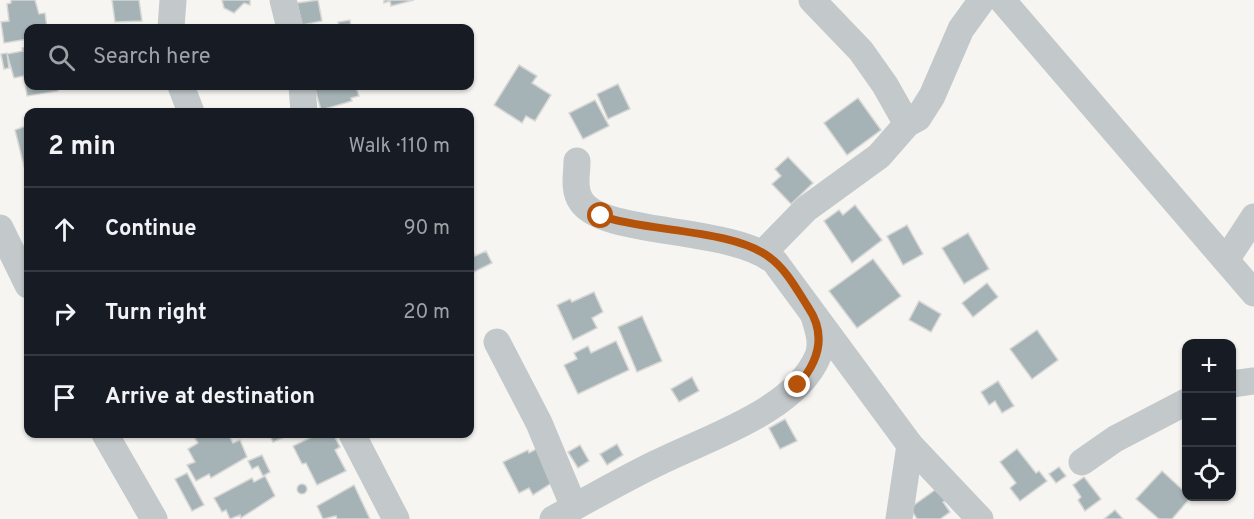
<!DOCTYPE html>
<meta charset="utf-8">
<style>
body{margin:0;font-family:Overpass,sans-serif;background:#20242c;color:#f1f3f6}
.controls{position:absolute;right:18px;bottom:18px;display:grid;overflow:hidden;border-radius:12px;box-shadow:0 2px 4px #0004}
.controls button{width:54px;height:54px;display:grid;place-items:center;padding:0;border:0;border-bottom:2px solid #363941;background:#171b24;color:#f1f3f6;font:30px sans-serif}
.stop{position:absolute;width:18px;height:18px;margin:-14px;border:4px solid #b45309;border-radius:50%;background:#fff}
.stop.end{background:#b45309;border-color:#fff;box-shadow:0 2px 6px #0008}
.list{margin:0;padding:0;list-style:none}
h2{display:flex;justify-content:space-between;align-items:center;height:78px;margin:0;padding:0 24px;font-size:26px}
h2 small{font-size:20px;font-weight:400;color:#9ea1a6}
.list li{display:grid;grid-template-columns:39px 1fr auto;gap:18px;align-items:center;box-sizing:border-box;height:84px;padding:0 24px;border-top:2px solid #363941}
.list b{display:block;font-size:22px;white-space:nowrap}
.list em{font-size:20px;font-style:normal;color:#9ea1a6}
.icon{flex:none;width:33px;height:33px;fill:none;stroke:currentColor;stroke-width:2;stroke-linecap:round;stroke-linejoin:round}
.map{position:relative;flex:none;width:1254px;height:519px;overflow:hidden}
.search{position:absolute;background:#171b24;box-shadow:0 2px 4px #0004;left:24px;top:24px;width:450px;height:66px;display:flex;align-items:center;gap:15px;box-sizing:border-box;padding:0 21px;border-radius:12px;color:#9ea1a6;font-size:22px}
.panel{position:absolute;background:#171b24;box-shadow:0 2px 4px #0004;left:24px;top:108px;width:450px;height:330px;border-radius:12px}
.map>svg:first-child{display:block}
</style>
<div class="map">
<svg width="1254" height="519" viewBox="0 0 1254 519">
<rect width="100%" height="100%" fill="#f6f5f2"/>
<g fill="#a6b3b6" stroke="#d7d7d5" stroke-width="1.5">
<polygon points="11,0 35,0 39,14 45,13 47,28 28,28 28,39 4,43 1,22 9,21 7,4 11,3"/>
<polygon points="112,0 139,0 142,21 115,22"/>
<polygon points="222,0 250,0 250,5 244,3 234,13 224,8"/>
<polygon points="318,0 322,21 302,25 297,3"/>
<polygon points="384,0 414,0 391,6 390,1 384,3"/>
<polygon points="350,20 351,28 339,28 338,22"/>
<polygon points="28,47 28,86 57,86 58,91 27,96 24,76 14,78 7,54 23,51 22,48"/>
<polygon points="7,53 9,68 4,69 1,54"/>
<polygon points="519,65 537,76 532,83 551,95 535,121 526,116 522,123 494,105"/>
<polygon points="618,84 630,109 608,119 597,94"/>
<polygon points="314,86 361,86 356,87 359,96 351,98 352,101 321,110"/>
<polygon points="858,98 881,130 847,155 824,123"/>
<polygon points="595,100 609,126 583,139 569,113"/>
<polygon points="28,125 28,169 25,170 15,130"/>
<polygon points="788,157 813,183 791,204 772,184 781,176 775,169"/>
<polygon points="855,205 882,240 852,263 824,221 839,210 843,215"/>
<polygon points="907,225 923,254 903,265 887,236"/>
<polygon points="968,233 989,269 964,284 942,248"/>
<polygon points="472,249 475,256 486,251 492,263 470,274 470,250"/>
<polygon points="873,259 901,296 857,328 829,291"/>
<polygon points="987,283 998,297 973,317 962,303"/>
<polygon points="594,292 603,312 592,318 597,328 573,340 557,305 570,299 572,302"/>
<polygon points="919,301 941,314 931,332 909,320"/>
<polygon points="642,316 662,361 637,372 618,327"/>
<polygon points="1037,330 1058,360 1032,379 1010,349"/>
<polygon points="616,341 629,370 578,394 564,365 577,359 574,353 588,346 591,353"/>
<polygon points="692,377 699,391 679,402 671,389"/>
<polygon points="998,381 1014,406 1002,413 995,401 989,405 981,392"/>
<polygon points="785,419 797,441 780,449 769,428"/>
<polygon points="228,434 233,443 240,440 247,457 211,478 209,474 196,481 187,465 195,462 188,449 198,443 193,435"/>
<polygon points="269,434 286,434 287,436 273,442"/>
<polygon points="318,434 333,434 340,447 335,450 346,471 317,485 306,463 302,464 293,446"/>
<polygon points="617,444 623,455 607,465 600,454"/>
<polygon points="580,445 589,461 578,468 568,452"/>
<polygon points="538,448 555,481 533,495 529,488 519,493 503,462 528,450 529,453"/>
<polygon points="1017,449 1036,473 1039,471 1047,481 1020,501 1010,488 1016,483 1000,462"/>
<polygon points="262,455 270,472 263,476 258,466 252,469 248,461"/>
<polygon points="1059,467 1066,476 1056,483 1049,474"/>
<polygon points="1162,471 1186,493 1186,496 1191,497 1172,519 1159,519 1136,499"/>
<polygon points="187,473 204,505 192,511 175,479"/>
<polygon points="265,476 275,496 241,518 240,515 230,519 226,510 222,512 214,498 252,478 254,482"/>
<polygon points="1084,477 1101,499 1085,511 1078,500 1081,497 1073,485"/>
<circle cx="302" cy="489" r="5"/>
<polygon points="354,485 370,519 337,519 336,516 323,519 317,506"/>
<polygon points="935,490 946,500 943,502 950,512 940,519 917,519 910,508"/>
<polygon points="1115,510 1123,519 1104,519"/>
</g>
<g fill="none" stroke-linecap="round" stroke-linejoin="round">
<g stroke="#c3c8ca" stroke-width="27">
<polyline points="283,0 290,28"/>
<polyline points="812,0 861,51 885,85 907,124"/>
<polyline points="1002,0 1254,293"/>
<polyline points="171,28 173,0"/>
<polyline points="181,86 191,112"/>
<polyline points="302,86 304,112"/>
<path d="M 577,161 C 577,174 573,189 581,201 C 602,236 733,226 775,262 L 910,445 L 980,519"/>
<polyline points="0,228 28,285"/>
<polyline points="763,253 806,209 879,156 907,124 918,118 932,96 961,29 982,0"/>
<polyline points="1226,260 1254,217"/>
<polyline points="497,342 539,423 574,507"/>
<polyline points="1232,384 1254,381"/>
<polyline points="105,434 154,519"/>
<polyline points="352,434 396,519"/>
<polyline points="1082,462 1115,439 1186,402"/>
<path d="M 553,519 C 587,500 622,480 657,463 C 707,438 795,411 818,356 C 823,343 818,329 814,316"/>
<polyline points="899,519 910,445"/>
</g>
</g>
<g fill="none" stroke-linecap="round" stroke-linejoin="round">
<path stroke="#b45309" stroke-width="8" d="M 601,216 C 647,232 732,229 769,257 C 786,269 797,290 808,307 C 827,335 819,361 798,385"/>
</g>
</svg>
<div class="controls">
<button>+</button>
<button>−</button>
<button><svg class="icon" aria-label="locate" viewBox="0 0 24 24"><circle cx="12" cy="12" r="6"/><path d="M12 2v4M12 18v4M2 12h4M18 12h4"/></svg></button>
</div>
<div class="stop" style="left:601px;top:216px"></div>
<div class="stop end" style="left:798px;top:385px"></div>
<div class="search"><svg class="icon" aria-label="search" viewBox="0 0 24 24"><circle cx="10" cy="10" r="6"/><path d="M15 15l6 6"/></svg>Search here</div>
<section class="panel">
<h2>2 min<small>Walk · 110 m</small></h2>
<ul class="list">
<li><svg class="icon" aria-label="ahead" viewBox="0 0 24 24"><path d="M12 20V5M6 11l6-6 6 6"/></svg><div><b>Continue</b></div><em>90 m</em></li>
<li><svg class="icon" aria-label="right" viewBox="0 0 24 24"><path d="M7 20v-9h11M14 6l5 5-5 5"/></svg><div><b>Turn right</b></div><em>20 m</em></li>
<li><svg class="icon" aria-label="arrive" viewBox="0 0 24 24"><path d="M6 21V4h12l-3 4 3 4H6"/></svg><div><b>Arrive at destination</b></div></li>
</ul>
</section>
</div>
